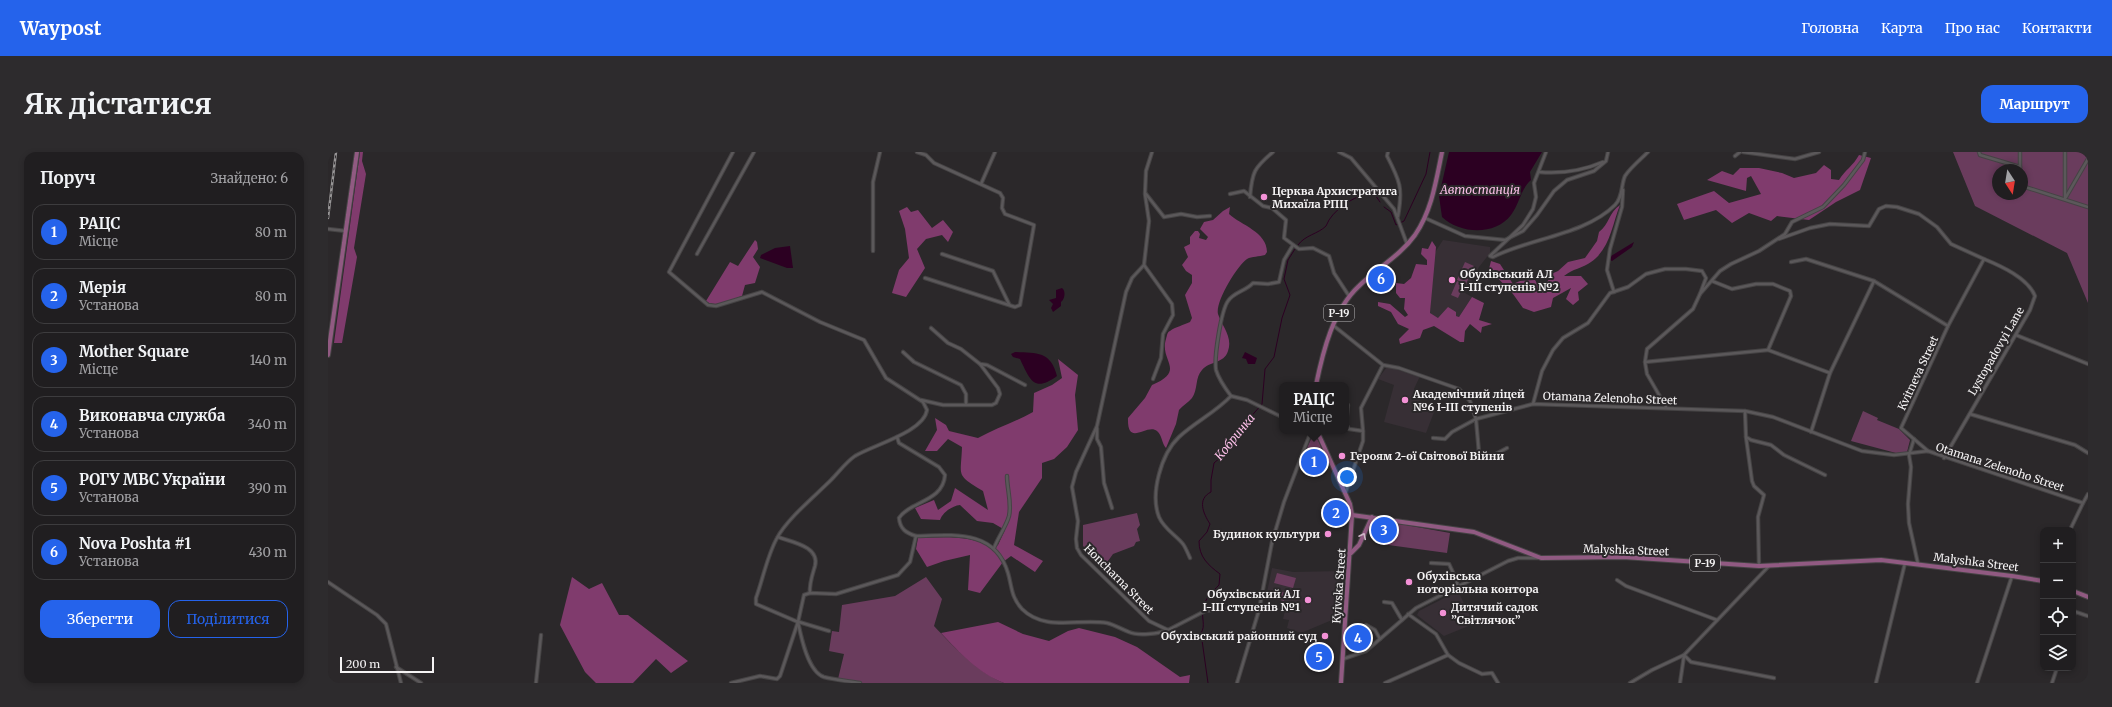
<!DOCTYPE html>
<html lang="uk">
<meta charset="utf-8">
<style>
body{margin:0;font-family:Merriweather,serif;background:#2d2b2d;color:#f1f3f6}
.controls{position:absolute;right:12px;bottom:12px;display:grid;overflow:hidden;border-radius:8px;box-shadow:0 2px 6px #0003}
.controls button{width:36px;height:36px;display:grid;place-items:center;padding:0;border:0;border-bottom:1px solid #3d3c3e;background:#201e20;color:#f1f3f6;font:20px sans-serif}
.compass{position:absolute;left:1664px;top:12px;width:36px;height:36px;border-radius:50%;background:#201e20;box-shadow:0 2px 6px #0003;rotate:168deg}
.scale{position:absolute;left:12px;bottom:10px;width:94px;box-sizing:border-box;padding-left:4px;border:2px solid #f5f3f4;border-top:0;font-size:11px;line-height:14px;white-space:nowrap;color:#f5f3f4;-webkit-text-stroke:3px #2b282a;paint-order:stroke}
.you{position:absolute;left:1019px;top:325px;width:14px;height:14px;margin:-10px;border:3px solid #fff;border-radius:50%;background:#1a73e8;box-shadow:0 0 0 6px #1a73e833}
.badge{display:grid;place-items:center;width:26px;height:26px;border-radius:50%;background:#2563eb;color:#fff;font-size:13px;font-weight:700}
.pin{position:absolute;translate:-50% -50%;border:2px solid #fff;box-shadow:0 1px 4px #0006}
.popup{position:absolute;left:951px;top:230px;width:70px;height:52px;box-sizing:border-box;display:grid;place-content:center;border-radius:8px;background:#201e20;filter:drop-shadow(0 1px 3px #0005);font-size:13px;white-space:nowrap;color:#a2a2a5}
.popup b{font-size:15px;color:#f1f3f6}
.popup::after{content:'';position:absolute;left:50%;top:100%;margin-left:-8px;border:8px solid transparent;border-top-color:#201e20}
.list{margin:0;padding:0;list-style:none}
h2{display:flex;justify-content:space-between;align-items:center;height:52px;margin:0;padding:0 16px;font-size:17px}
h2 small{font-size:13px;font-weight:400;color:#a2a2a5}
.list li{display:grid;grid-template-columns:26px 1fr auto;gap:12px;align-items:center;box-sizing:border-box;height:56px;margin:0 8px 8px;padding:0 8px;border:1px solid #3d3c3e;border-radius:12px}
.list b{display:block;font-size:15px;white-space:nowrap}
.list p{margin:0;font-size:13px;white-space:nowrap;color:#a2a2a5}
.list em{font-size:13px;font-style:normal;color:#a2a2a5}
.actions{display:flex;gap:8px;padding:12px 16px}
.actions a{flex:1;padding:9px 0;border:1px solid #2563eb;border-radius:12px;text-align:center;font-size:14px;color:#2563eb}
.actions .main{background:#2563eb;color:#fff}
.icon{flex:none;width:22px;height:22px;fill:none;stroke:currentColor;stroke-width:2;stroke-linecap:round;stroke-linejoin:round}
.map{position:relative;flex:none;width:1760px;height:531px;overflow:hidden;border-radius:12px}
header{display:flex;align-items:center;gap:24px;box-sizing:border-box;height:56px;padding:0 20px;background:#2563eb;color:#fff}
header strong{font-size:19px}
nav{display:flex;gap:22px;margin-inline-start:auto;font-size:14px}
.intro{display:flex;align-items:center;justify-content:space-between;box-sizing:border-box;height:96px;padding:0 24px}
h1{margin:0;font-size:28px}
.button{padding:10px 18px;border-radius:12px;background:#2563eb;color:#fff;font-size:14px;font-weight:700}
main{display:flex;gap:24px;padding:0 24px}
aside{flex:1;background:#201e20;border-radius:12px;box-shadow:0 2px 6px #0003}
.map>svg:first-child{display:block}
</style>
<header>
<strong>Waypost</strong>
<nav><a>Головна</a><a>Карта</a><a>Про нас</a><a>Контакти</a></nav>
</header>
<div class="intro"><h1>Як дістатися</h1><a class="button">Маршрут</a></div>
<main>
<aside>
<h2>Поруч<small>Знайдено: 6</small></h2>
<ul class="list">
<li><span class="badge">1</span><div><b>РАЦС</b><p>Місце</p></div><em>80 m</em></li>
<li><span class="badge">2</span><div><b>Мерія</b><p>Установа</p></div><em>80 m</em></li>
<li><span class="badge">3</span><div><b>Mother Square</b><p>Місце</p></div><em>140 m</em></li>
<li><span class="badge">4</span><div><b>Виконавча служба</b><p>Установа</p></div><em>340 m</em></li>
<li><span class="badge">5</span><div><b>РОГУ МВС України</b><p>Установа</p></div><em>390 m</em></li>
<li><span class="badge">6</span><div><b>Nova Poshta #1</b><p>Установа</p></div><em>430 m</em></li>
</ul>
<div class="actions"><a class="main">Зберегти</a><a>Поділитися</a></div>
</aside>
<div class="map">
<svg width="1760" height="531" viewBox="0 0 1760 531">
<rect width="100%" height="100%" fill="#2b282a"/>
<g fill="#372f35">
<polygon points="1115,88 1162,95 1162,101 1151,115 1137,141 1144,145 1131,165 1128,164 1110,166 1102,162 1106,102"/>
<polygon points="1059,215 1092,224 1086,237 1090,240 1092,250 1108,255 1098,281 1056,270 1066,233 1050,227"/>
<polygon points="944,416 965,420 1014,419 1012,469 1004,468 973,481 959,476 961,468 955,467 959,450 938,445"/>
<polygon points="1130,439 1142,464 1143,473 1116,484 1089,463 1091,459"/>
</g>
<g fill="#6a3c5d" fill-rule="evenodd">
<path d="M 1625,0 L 1760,0 L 1760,151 L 1739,101 L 1647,54 ZM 1670,18 L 1694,18 L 1694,42 L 1670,42 Z"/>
<polygon points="1137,110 1146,114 1138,132 1129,128"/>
<polygon points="1129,129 1136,133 1130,146 1123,143"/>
<polygon points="1535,259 1550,266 1549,268 1571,277 1582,288 1579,300 1568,301 1523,289"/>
<polygon points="987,286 990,288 995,300 973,310 983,287"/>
<polygon points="809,361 812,373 809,377 812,389 808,390 806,394 785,402 775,416 755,394 755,373"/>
<polygon points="1067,371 1122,381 1119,401 1053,392 1054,386 1065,387"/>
<polygon points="949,421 968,426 965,436 946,431"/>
<path d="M 598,425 L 614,447 L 606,474 C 627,496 649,520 676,531 L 532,531 L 510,527 L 516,502 L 501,499 L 504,479 L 511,480 L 514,453 L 567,444 Z"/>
<polygon points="945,437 958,441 956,449 942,445"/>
</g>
<g fill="#803b6d">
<polygon points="32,0 35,0 34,9 38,22 26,96 29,105 14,191 6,191"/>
<path d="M 1531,3 L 1543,6 L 1532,38 L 1508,50 L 1481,68 L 1449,64 L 1443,69 L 1421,61 L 1404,71 L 1388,58 L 1356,68 L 1349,52 L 1386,39 L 1401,51 L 1433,42 L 1423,24 L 1419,26 L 1418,39 L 1379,28 L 1394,19 L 1405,23 L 1412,16 L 1431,16 L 1454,21 L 1466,26 L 1488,21 L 1496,13 L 1503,18 L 1503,27 L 1511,28 C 1517,18 1525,14 1531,3 Z"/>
<path d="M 1292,53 C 1284,73 1282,97 1263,110 C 1255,116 1244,117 1236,124 L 1253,124 L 1260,132 L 1250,140 L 1251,148 L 1245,153 L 1238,147 L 1243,136 L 1225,146 L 1223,155 L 1206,160 L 1195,156 L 1185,142 L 1161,117 L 1163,109 L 1172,112 L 1185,132 L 1192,129 L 1207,128 L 1210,133 L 1220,129 L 1221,123 L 1230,119 L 1240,110 L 1257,106 L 1269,89 L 1271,80 C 1281,73 1281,60 1292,53 Z"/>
<polygon points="579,55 583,60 590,58 604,76 615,68 625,80 620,90 614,83 598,87 589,97 597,116 578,145 564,141 571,118 581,106 577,77 571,59"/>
<path d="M 902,55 L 901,62 C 913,73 939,80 939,100 L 937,103 C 931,105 924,104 919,107 C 909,114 887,150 890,162 C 894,174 905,185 900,199 C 896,212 881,209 874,218 C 867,225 870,238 864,246 C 860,251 855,253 851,258 L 848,272 L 838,296 C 834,292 834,283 829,279 C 819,271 799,296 800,266 L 817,246 L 824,233 C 859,218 831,209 838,187 C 839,184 839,180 842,179 C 847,175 856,173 862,170 L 864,166 L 857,143 L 864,131 L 864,123 L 858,119 L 854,113 L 860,105 L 856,95 L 862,92 L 862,85 L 867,79 L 870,79 L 872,82 L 871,86 L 878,88 L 880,85 L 872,77 L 876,70 L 885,68 L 895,59 Z"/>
<path d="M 427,88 L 429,90 L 430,97 L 425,105 L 432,115 L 427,131 L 417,133 L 414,144 C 404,147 387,157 378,149 L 402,110 L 410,114 Z"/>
<polygon points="1104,89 1108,95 1102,161 1110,166 1120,155 1128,160 1128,164 1131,165 1144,145 1156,151 1151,168 1164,172 1154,175 1153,181 1142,172 1137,179 1136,190 1132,190 1106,174 1095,178 1092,186 1072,192 1071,187 1081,177 1070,172 1063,160 1050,154 1050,150 1062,152 1077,165 1080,163 1076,157 1077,146 1072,146 1068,141 1068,131 1076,132 1083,126 1088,112 1099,113 1099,108 1093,102 1094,96 1100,97"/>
<path d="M 730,207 L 750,223 L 747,243 L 750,278 L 739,295 L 726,307 L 714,311 L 714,326 L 691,360 L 686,393 L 715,409 L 707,420 L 683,404 L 675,410 L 652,441 L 640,438 L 642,403 L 616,409 L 599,415 L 588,397 L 590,386 C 617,385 642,383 666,396 L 670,393 L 677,378 L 665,371 L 649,369 L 632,353 C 624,354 615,360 612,368 L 593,367 L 587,356 L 606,348 L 610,358 L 623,349 L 627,336 L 660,358 L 655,339 C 627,322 633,325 634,295 L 620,287 L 609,299 L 597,299 L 609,278 L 607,266 L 618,273 L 621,279 L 650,286 C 668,276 687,270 705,260 L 706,241 L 724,233 L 734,226 Z"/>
<polygon points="244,425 261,437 274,431 291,463 300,463 360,509 343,521 328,507 305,531 268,531 257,520 232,473"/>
<path d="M 670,470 L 695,482 L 721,489 L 740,479 L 751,476 L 787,485 L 809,495 L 852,525 L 862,523 L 861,531 L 676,531 C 650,521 632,501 613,481 Z"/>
</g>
<g fill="#2c0022">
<path d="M 1121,0 L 1214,0 L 1202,20 L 1203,28 C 1192,38 1192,51 1183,63 C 1167,84 1132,82 1114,65 L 1111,44 Z"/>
<polygon points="1306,90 1304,95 1284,109 1282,108 1283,104"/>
<polygon points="462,94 465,116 459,116 432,106 433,103 447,96"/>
<path d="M 734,136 C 738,139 737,147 733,150 L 733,154 L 725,160 L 723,156 L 725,152 L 721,148 L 728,146 L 728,138 Z"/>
<path d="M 687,200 C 708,201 723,199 729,224 C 706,241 702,228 692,207 L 685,205 L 683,202 Z"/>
<polygon points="917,200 929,206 927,212 920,212 918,207 914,206"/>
</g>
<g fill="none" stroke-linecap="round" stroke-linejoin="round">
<g stroke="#2c0022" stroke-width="1">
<polyline points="1056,55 1063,60 1068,73 1076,69 1098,22 1102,0"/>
<path d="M 970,93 C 977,83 990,82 998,74 C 999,72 1000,70 1001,68 C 1010,54 1029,43 1045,40 L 1052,50"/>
<path d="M 880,531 L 873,481 C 878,474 873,465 875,456 C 876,448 885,439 891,433 L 892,422 C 880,413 871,405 871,389 L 879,380 L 882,372 C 875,361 869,347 883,340 L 883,328 L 886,311 L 893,305 L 913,276 L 934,252 L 937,217 L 946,205 L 954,166 L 962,143 L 956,127 L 960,108 L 967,97"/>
</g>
<g stroke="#454344" stroke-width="4.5">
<g id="street">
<path d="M 405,0 L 341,120 L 380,153 L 388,154 L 434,140 L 492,170 L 536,188 L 558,226 L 595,250 L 599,258 C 596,280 545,293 527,304 C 518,310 511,320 503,328 C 488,343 459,367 449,386 C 439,404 435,427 428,446 L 428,452 L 470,470 C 473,485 480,520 496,525 C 507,528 520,529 532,531"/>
<polyline points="589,0 598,3 606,11 672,41 675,46 674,56 677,62 706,73 692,153 687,155 597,126"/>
<polyline points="824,0 818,19 817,42 821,69 816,113 804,126 798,140 769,274 748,320 744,335 750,369 748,387 749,396 753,403 821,469 840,478 877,459 892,457 931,458"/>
<polyline points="1011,0 1023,6 1066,57 1079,92"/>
<path d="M 1060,0 L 1059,4 C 1072,29 1075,36 1070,64"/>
<path d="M 1218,0 L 1206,31 L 1208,45 L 1205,57 L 1195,73 L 1162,104 L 1165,105 C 1202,86 1257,83 1287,53 C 1295,45 1293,33 1297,24 C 1302,16 1313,7 1320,0"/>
<polyline points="1415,0 1467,7 1491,0"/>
<polyline points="1651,0 1652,3 1692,15"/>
<polyline points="1692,0 1692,18"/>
<polyline points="1407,4 1412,0"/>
<path d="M 1211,20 C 1234,22 1254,19 1275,10"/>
<polyline points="653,32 667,0"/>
<polyline points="1694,34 1760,55"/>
<polyline points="818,42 836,65 853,62 869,65 882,64"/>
<polyline points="902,42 916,39 935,54 944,56 958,68 956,86 971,97 985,96 1001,104 1006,121 1021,144"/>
<path d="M 922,45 C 924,20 926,16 945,0"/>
<polyline points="1738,45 1760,7"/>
<polyline points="1737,47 1737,0"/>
<polyline points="1097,66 1137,84 1177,88 1195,79 1209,63 1226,39 1239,28 1266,19 1278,9 1280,0"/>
<polyline points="0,77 18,79"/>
<polyline points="1451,87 1482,76 1502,72 1541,74 1551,57 1558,54 1569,55 1591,62 1609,75 1623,92 1656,107"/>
<polyline points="545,99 545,30 552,0"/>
<polyline points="369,102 426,0"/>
<polyline points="614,102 665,119 681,152"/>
<polyline points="1463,110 1478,107 1546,129 1620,174 1573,276 1600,299"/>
<polyline points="816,113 844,152 845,163 835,182 833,206 825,227"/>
<polyline points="1384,129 1404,137 1428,132 1445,132 1462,139 1463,144 1440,198 1502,221"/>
<polyline points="1286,140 1279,118 1282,97 1294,55 1295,38"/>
<polyline points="1006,174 1055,213 1071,216 1131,237 1142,249 1148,267 1205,252 1417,259 1445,265 1534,299 1566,303 1600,299 1755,351 1742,378"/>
<polyline points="1688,183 1760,212"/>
<polyline points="575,200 586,210 633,233 638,242 638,252"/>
<polyline points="1317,210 1440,198"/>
<polyline points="652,212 659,213 697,233"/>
<path d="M 903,244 C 897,236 891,228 888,218 C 886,205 893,159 900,149 C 906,140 918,139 925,131 L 940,132 L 951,130 L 956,108 L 965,93"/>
<polyline points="593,248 615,253 664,253 668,251 672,242 670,236 652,212 633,197 620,191 603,176"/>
<polyline points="1205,252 1214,219 1225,198 1235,186 1260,171 1282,141 1300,135 1318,122 1337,117 1358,117 1374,119 1378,126 1372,142 1392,119 1403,112 1431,99 1457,82 1464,70 1495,55 1516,33 1535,8 1537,0"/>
<polyline points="1020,253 1018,272 1021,277 1035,279 1033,256 1055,213"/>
<polyline points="1338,255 1319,222 1317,210 1319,197 1365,157 1372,142"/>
<polyline points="1417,259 1418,285 1423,288 1443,293 1456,303 1497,323"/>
<polyline points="1642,262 1747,293 1760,301"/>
<polyline points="769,276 769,287 773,295 776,331 784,356"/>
<polyline points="1483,280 1502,221 1546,129"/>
<path d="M 569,285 L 571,291 L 611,315 L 617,323 C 615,350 582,349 571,366 C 572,377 578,381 588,384"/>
<polyline points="1418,285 1424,329 1426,334 1436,343 1430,365 1431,414"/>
<polyline points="1105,286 1117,287 1124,280 1148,267 1151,301 1166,303 1179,296"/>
<polyline points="1586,287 1581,303 1583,315 1580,352 1581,371 1590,412"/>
<path d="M 1616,306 L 1702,158 L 1707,144 C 1700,126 1673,114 1656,107 L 1620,174"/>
<polyline points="1017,342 1035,289 1035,279"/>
<polyline points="1755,351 1760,342"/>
<path d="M 450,385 C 463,390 492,394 487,414 C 484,424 481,432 482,441"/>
<path d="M 666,396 C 670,385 678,375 681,364 C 684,351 679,337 679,324"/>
<path d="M 862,406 C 860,402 858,396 855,392 C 848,383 836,377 831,365 C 822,342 833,302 851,285 C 867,270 888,260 903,244 L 919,248 L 954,265"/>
<polyline points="1103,411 1121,412 1129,429 1129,435"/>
<polyline points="1289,428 1298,434 1389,468"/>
<polyline points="0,430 49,463 58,472 73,531"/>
<polyline points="1056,450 1064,451 1074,468"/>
<polyline points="1745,459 1760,464"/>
<polyline points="1080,462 1108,482 1120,503 1131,511 1154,522 1164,521 1170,531"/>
<polyline points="1745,466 1747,460"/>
<polyline points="471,470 501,479"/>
<polyline points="1038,473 1047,478 1052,487"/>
<polyline points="1356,503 1363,510 1446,526"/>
<polyline points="1015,507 1038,499 1088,456 1180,409 1190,406 1210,406"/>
<polyline points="68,515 93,531"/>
<polyline points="208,531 213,483"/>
<path d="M 403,531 L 432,524 L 449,527 L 452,524 L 470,470 L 476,443 L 482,441 L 508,442 L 570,423 L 582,410 L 588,384 C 625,383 667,377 680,421 C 684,435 683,445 694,457 C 717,480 751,466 779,471 C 787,473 793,477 801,480 C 809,484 832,482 839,478"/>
<polyline points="909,531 931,458 944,390 956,350 982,282 987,279"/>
<polyline points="1057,531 1120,503"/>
<polyline points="1302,531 1324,518 1356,503 1441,414"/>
<polyline points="1352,531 1356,504"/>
<polyline points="1548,531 1577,411"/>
<polyline points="1649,531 1684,424"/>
<polyline points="1724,531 1729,516"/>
</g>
</g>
<g stroke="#454344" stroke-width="6">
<g id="primary">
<polyline points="0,203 29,0"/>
<path d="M 988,233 C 995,199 1005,158 1031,134 C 1049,116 1072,104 1087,83 C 1104,58 1108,29 1114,0"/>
<polyline points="989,279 1022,352 1024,363 1013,531"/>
<polyline points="1024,363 1146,380 1213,406 1295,405 1431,414 1553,408 1684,424 1715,429"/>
<polyline points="1023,401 1031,393 1044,365"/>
<polyline points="1745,439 1760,445"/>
</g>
</g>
<use href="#street" stroke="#5b585a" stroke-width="2.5"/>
<use href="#primary" stroke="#915a82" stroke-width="4"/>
<g stroke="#979596" stroke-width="2.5">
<polyline id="rail" points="0,66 8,0"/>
</g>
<use href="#rail" stroke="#2b282a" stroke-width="1" stroke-dasharray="3" stroke-linecap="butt"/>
</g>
<defs><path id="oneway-chevron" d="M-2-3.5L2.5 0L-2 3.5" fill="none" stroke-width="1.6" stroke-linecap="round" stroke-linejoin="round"/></defs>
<use stroke="#cdb6c6" href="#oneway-chevron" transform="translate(1035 384) rotate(-64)"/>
<g fill="#f391d6" stroke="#2b282a" stroke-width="1.5">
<circle cx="936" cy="45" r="4"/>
<circle cx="1124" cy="128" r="4"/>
<circle cx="1077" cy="248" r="4"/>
<circle cx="1014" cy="304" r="4"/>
<circle cx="1000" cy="382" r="4"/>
<circle cx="1081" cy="430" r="4"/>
<circle cx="980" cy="448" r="4"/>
<circle cx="1115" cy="461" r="4"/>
<circle cx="997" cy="484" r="4"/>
</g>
<g text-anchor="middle" stroke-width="4" stroke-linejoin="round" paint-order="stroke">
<g fill="#2b282a" stroke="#b8b6b7" stroke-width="1">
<rect x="996" y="153" width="30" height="16" rx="3"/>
<rect x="1362" y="403" width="30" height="16" rx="3"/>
</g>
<g font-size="10" font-weight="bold" fill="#f5f3f4">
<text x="1011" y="165">Р-19</text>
<text x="1377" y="415">Р-19</text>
</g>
<g font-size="11" font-weight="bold" fill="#f5f3f4" stroke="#2b282a" text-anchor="start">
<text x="944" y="43">Церква Архистратига<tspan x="944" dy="13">Михаїла РПЦ</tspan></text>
<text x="1132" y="126">Обухівський АЛ<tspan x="1132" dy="13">І-ІІІ ступенів №2</tspan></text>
<text x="1085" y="246">Академічний ліцей<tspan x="1085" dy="13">№6 І-ІІІ ступенів</tspan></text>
<text x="1022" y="308">Героям 2-ої Світової Війни</text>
<text x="992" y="386" text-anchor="end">Будинок культури</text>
<text x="1089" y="428">Обухівська<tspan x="1089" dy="13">ноторіальна контора</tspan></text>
<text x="972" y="446" text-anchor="end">Обухівський АЛ<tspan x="972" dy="13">І-ІІІ ступенів №1</tspan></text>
<text x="1123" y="459">Дитячий садок<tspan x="1123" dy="13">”Світлячок”</tspan></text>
<text x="989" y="488" text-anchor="end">Обухівський районний суд</text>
</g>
<g font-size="11" fill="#f5f3f4" stroke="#2b282a">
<text transform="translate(1668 199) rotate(-60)" y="4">Lystopadovyi Lane</text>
<text transform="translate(1590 221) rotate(-65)" y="4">Kvitneva Street</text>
<text transform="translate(1282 246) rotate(2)" y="4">Otamana Zelenoho Street</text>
<text transform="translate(1672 315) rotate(18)" y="4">Otamana Zelenoho Street</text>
<text transform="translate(1298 398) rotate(2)" y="4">Malyshka Street</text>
<text transform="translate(1648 410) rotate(7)" y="4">Malyshka Street</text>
<text transform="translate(791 427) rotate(45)" y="4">Honcharna Street</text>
<text transform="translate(1011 434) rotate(-86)" y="4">Kyivska Street</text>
</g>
<g font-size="12" font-style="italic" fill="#fbbfe8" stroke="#2b282a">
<text x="1152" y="42">Автостанція</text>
<text transform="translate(907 285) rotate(-51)" y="4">Кобринка</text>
</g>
</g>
</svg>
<div class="controls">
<button>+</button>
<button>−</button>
<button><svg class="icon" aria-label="locate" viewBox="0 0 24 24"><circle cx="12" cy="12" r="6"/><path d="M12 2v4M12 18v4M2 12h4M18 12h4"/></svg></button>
<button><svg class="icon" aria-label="layers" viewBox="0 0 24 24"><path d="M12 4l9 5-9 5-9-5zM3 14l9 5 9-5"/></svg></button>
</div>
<svg class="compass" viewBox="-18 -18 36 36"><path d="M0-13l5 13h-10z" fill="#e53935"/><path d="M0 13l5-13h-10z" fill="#a2a2a5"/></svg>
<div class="scale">200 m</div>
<div class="you"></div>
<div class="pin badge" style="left:986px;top:310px">1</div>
<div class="popup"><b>РАЦС</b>Місце</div>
<div class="pin badge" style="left:1008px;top:361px">2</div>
<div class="pin badge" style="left:1056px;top:378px">3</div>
<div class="pin badge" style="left:1030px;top:486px">4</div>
<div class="pin badge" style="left:991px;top:505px">5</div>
<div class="pin badge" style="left:1053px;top:127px">6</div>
</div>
</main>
